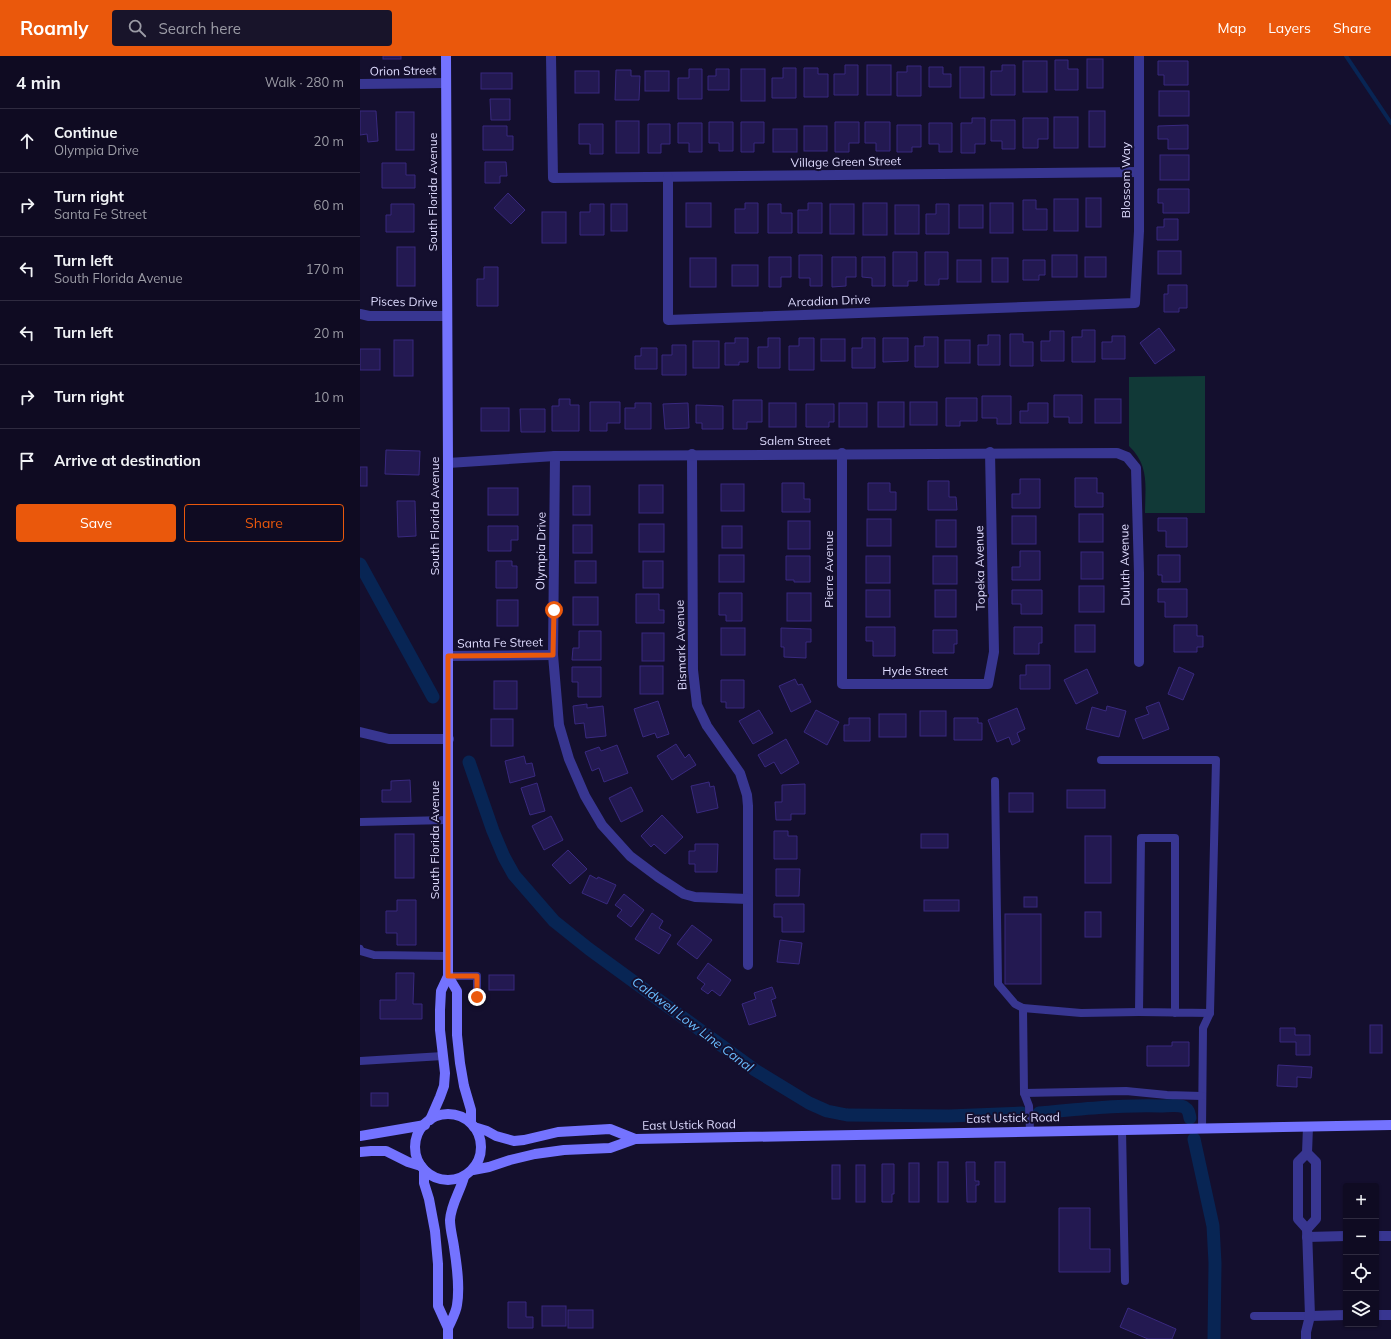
<!DOCTYPE html>
<meta charset="utf-8">
<style>
body{margin:0;font-family:Mulish,sans-serif;background:#18142a;color:#f1f3f6}
.controls{position:absolute;right:12px;bottom:12px;display:grid;overflow:hidden;border-radius:4px;box-shadow:0 1px 3px #0004}
.controls button{width:36px;height:36px;display:grid;place-items:center;padding:0;border:0;border-bottom:1px solid #2f2b40;background:#0f0b22;color:#f1f3f6;font:20px sans-serif}
.stop{position:absolute;width:12px;height:12px;margin:-9px;border:3px solid #ea580c;border-radius:50%;background:#fff}
.stop.end{background:#ea580c;border-color:#fff;box-shadow:0 1px 4px #0008}
.list{margin:0;padding:0;list-style:none}
h2{display:flex;justify-content:space-between;align-items:center;height:52px;margin:0;padding:0 16px;font-size:17px}
h2 small{font-size:13px;font-weight:400;color:#9b9ba5}
.list li{display:grid;grid-template-columns:26px 1fr auto;gap:12px;align-items:center;box-sizing:border-box;height:64px;padding:0 16px;border-top:1px solid #2f2b40}
.list b{display:block;font-size:15px;white-space:nowrap}
.list p{margin:0;font-size:13px;white-space:nowrap;color:#9b9ba5}
.list em{font-size:13px;font-style:normal;color:#9b9ba5}
.actions{display:flex;gap:8px;padding:12px 16px}
.actions a{flex:1;padding:9px 0;border:1px solid #ea580c;border-radius:4px;text-align:center;font-size:14px;color:#ea580c}
.actions .main{background:#ea580c;color:#fff}
.icon{flex:none;width:22px;height:22px;fill:none;stroke:currentColor;stroke-width:2;stroke-linecap:round;stroke-linejoin:round}
.map{position:relative;flex:none;width:1031px;height:1283px;overflow:hidden}
header{display:flex;align-items:center;gap:24px;box-sizing:border-box;height:56px;padding:0 20px;background:#ea580c;color:#fff}
header strong{font-size:19px}
nav{display:flex;gap:22px;margin-inline-start:auto;font-size:14px}
.search{width:280px;height:36px;background:#18142a;display:flex;align-items:center;gap:10px;box-sizing:border-box;padding:0 14px;border-radius:4px;color:#9b9ba5;font-size:15px}
main{display:flex}
aside{flex:1;background:#0f0b22}
.map>svg:first-child{display:block}
</style>
<header>
<strong>Roamly</strong>
<div class="search"><svg class="icon" aria-label="search" viewBox="0 0 24 24"><circle cx="10" cy="10" r="6"/><path d="M15 15l6 6"/></svg>Search here</div>
<nav><a>Map</a><a>Layers</a><a>Share</a></nav>
</header>
<main>
<aside>
<h2>4 min<small>Walk · 280 m</small></h2>
<ul class="list">
<li><svg class="icon" aria-label="ahead" viewBox="0 0 24 24"><path d="M12 20V5M6 11l6-6 6 6"/></svg><div><b>Continue</b><p>Olympia Drive</p></div><em>20 m</em></li>
<li><svg class="icon" aria-label="right" viewBox="0 0 24 24"><path d="M7 20v-9h11M14 6l5 5-5 5"/></svg><div><b>Turn right</b><p>Santa Fe Street</p></div><em>60 m</em></li>
<li><svg class="icon" aria-label="left" viewBox="0 0 24 24"><path d="M17 20v-9H6M10 6l-5 5 5 5"/></svg><div><b>Turn left</b><p>South Florida Avenue</p></div><em>170 m</em></li>
<li><svg class="icon" aria-label="left" viewBox="0 0 24 24"><path d="M17 20v-9H6M10 6l-5 5 5 5"/></svg><div><b>Turn left</b></div><em>20 m</em></li>
<li><svg class="icon" aria-label="right" viewBox="0 0 24 24"><path d="M7 20v-9h11M14 6l5 5-5 5"/></svg><div><b>Turn right</b></div><em>10 m</em></li>
<li><svg class="icon" aria-label="arrive" viewBox="0 0 24 24"><path d="M6 21V4h12l-3 4 3 4H6"/></svg><div><b>Arrive at destination</b></div></li>
</ul>
<div class="actions"><a class="main">Save</a><a>Share</a></div>
</aside>
<div class="map">
<svg width="1031" height="1283" viewBox="0 0 1031 1283">
<rect width="100%" height="100%" fill="#140f2e"/>
<path fill="#113937" d="M 845,320 L 845,457 L 785,457 C 785,431 790,410 769,390 L 769,321 Z"/>
<g fill="none" stroke-linecap="round" stroke-linejoin="round">
<polyline stroke="#082554" stroke-width="4" points="986,0 1031,67"/>
<g stroke="#082554" stroke-width="13">
<polyline points="0,508 73,641"/>
<polyline points="109,706 133,775 144,801 154,819 194,865 229,893 395,1014 449,1047 467,1055 487,1059 589,1060 662,1057"/>
<path d="M 679,1057 C 719,1053 759,1049 800,1050 C 807,1050 818,1048 824,1051 C 829,1054 829,1057 830,1062"/>
<polyline points="834,1083 853,1170 855,1207 854,1283"/>
</g>
</g>
<g fill="#231951" stroke="#39297f">
<rect x="23" y="0" width="18" height="3"/>
<rect x="727" y="3" width="16" height="29"/>
<polygon points="695,4 708,4 708,13 718,13 718,34 695,34"/>
<rect x="663" y="5" width="24" height="31"/>
<polygon points="798,5 828,5 828,29 804,29 804,19 798,19"/>
<polygon points="485,9 498,9 498,39 474,39 474,18 485,18"/>
<rect x="507" y="9" width="24" height="30"/>
<polygon points="642,9 655,9 655,39 631,39 631,15 642,15"/>
<polygon points="547,10 561,10 561,40 537,40 537,16 547,16"/>
<polygon points="569,11 583,11 583,18 591,18 591,31 569,31"/>
<rect x="600" y="11" width="24" height="31"/>
<polygon points="423,12 436,12 436,42 412,42 412,22 423,22"/>
<polygon points="444,12 458,12 458,18 468,18 468,41 444,41"/>
<polygon points="329,13 342,13 342,43 318,43 318,22 329,22"/>
<polygon points="356,13 369,13 369,34 348,34 348,20 356,20"/>
<rect x="381" y="13" width="24" height="32"/>
<polygon points="256,14 271,14 271,20 280,20 279,44 255,44"/>
<rect x="215" y="15" width="24" height="22"/>
<rect x="285" y="15" width="24" height="20"/>
<rect x="121" y="17" width="31" height="16"/>
<rect x="799" y="35" width="30" height="25"/>
<polygon points="130,43 150,43 150,64 131,64"/>
<polygon points="0,55 16,55 18,85 8,86 7,78 0,79"/>
<rect x="729" y="55" width="16" height="36"/>
<rect x="36" y="56" width="18" height="38"/>
<rect x="694" y="61" width="24" height="31"/>
<polygon points="612,62 625,62 625,88 615,88 615,97 601,97 601,67 612,67"/>
<polygon points="663,62 688,62 688,83 678,83 678,92 663,92"/>
<polygon points="631,64 655,64 655,93 642,93 642,85 631,85"/>
<rect x="256" y="65" width="23" height="32"/>
<polygon points="349,66 373,66 373,95 359,95 359,87 349,87"/>
<polygon points="381,66 404,66 404,87 394,87 394,96 381,96"/>
<polygon points="475,66 499,66 499,87 489,87 489,96 475,96"/>
<polygon points="505,66 530,66 530,95 516,95 516,87 505,87"/>
<polygon points="318,67 342,67 342,96 329,96 329,87 318,87"/>
<polygon points="569,67 592,67 592,96 579,96 579,88 569,88"/>
<polygon points="219,68 243,68 243,98 230,98 230,88 219,88"/>
<polygon points="288,68 310,68 310,88 301,88 301,97 288,97"/>
<polygon points="537,69 561,69 561,91 552,91 552,96 537,96"/>
<polygon points="828,69 828,93 808,93 808,83 798,83 798,70"/>
<polygon points="123,70 147,70 147,80 153,80 153,94 123,94"/>
<rect x="444" y="70" width="23" height="25"/>
<rect x="413" y="73" width="24" height="23"/>
<rect x="800" y="99" width="29" height="25"/>
<polygon points="125,106 146,106 147,120 140,120 140,127 125,127"/>
<polygon points="22,107 46,107 46,119 55,119 55,132 22,132"/>
<polygon points="798,133 829,133 829,157 803,157 803,147 798,147"/>
<polygon points="148,137 165,154 151,168 134,152"/>
<rect x="726" y="142" width="15" height="29"/>
<rect x="694" y="143" width="24" height="32"/>
<polygon points="663,144 676,144 676,153 687,153 687,174 663,174"/>
<rect x="326" y="147" width="25" height="24"/>
<polygon points="385,147 398,147 398,177 375,177 375,153 385,153"/>
<polygon points="448,147 462,147 462,177 438,177 438,154 448,154"/>
<rect x="503" y="147" width="24" height="32"/>
<rect x="630" y="147" width="23" height="30"/>
<polygon points="31,148 54,148 54,176 26,176 26,159 31,159"/>
<polygon points="230,148 244,148 244,179 220,179 220,156 230,156"/>
<rect x="251" y="148" width="16" height="27"/>
<polygon points="408,148 421,148 421,157 432,157 432,177 408,177"/>
<rect x="470" y="148" width="24" height="30"/>
<polygon points="576,148 589,148 589,178 566,178 566,158 576,158"/>
<rect x="535" y="149" width="24" height="29"/>
<rect x="599" y="149" width="24" height="23"/>
<rect x="182" y="156" width="24" height="31"/>
<polygon points="804,163 818,163 818,184 797,184 797,171 804,171"/>
<rect x="37" y="191" width="18" height="39"/>
<rect x="798" y="195" width="23" height="23"/>
<polygon points="533,196 557,196 557,225 548,225 548,230 533,230"/>
<polygon points="565,196 588,196 588,223 579,223 579,229 565,229"/>
<polygon points="439,199 462,199 462,230 450,230 450,222 439,222"/>
<rect x="692" y="199" width="25" height="22"/>
<polygon points="409,201 431,201 431,221 421,221 421,231 409,231"/>
<polygon points="472,201 496,201 496,221 486,221 486,230 472,231"/>
<polygon points="502,201 525,201 525,230 512,230 512,222 502,221"/>
<rect x="725" y="201" width="21" height="20"/>
<rect x="330" y="202" width="26" height="29"/>
<rect x="632" y="202" width="16" height="24"/>
<rect x="597" y="204" width="24" height="22"/>
<polygon points="663,204 685,204 685,219 679,219 679,224 663,224"/>
<rect x="372" y="209" width="26" height="21"/>
<polygon points="124,211 138,211 138,250 117,250 117,223 124,223"/>
<polygon points="808,229 827,229 827,252 819,252 819,256 804,256 804,238 808,238"/>
<polygon points="799,272 815,294 795,308 780,287"/>
<polygon points="722,274 735,274 735,306 712,306 712,281 722,281"/>
<polygon points="690,275 704,275 704,305 681,305 681,285 690,285"/>
<polygon points="650,278 663,278 663,286 673,286 673,310 650,310"/>
<polygon points="628,279 640,279 640,309 618,309 618,289 628,289"/>
<polygon points="752,280 765,280 765,303 742,303 742,286 752,286"/>
<polygon points="564,281 578,281 578,311 555,311 555,290 564,290"/>
<polygon points="375,282 388,282 388,306 379,306 379,309 365,309 365,287 375,287"/>
<polygon points="408,282 420,282 420,312 398,312 398,291 408,291"/>
<polygon points="439,282 454,282 454,314 429,314 429,290 439,290"/>
<polygon points="502,282 515,282 515,312 492,312 492,292 502,292"/>
<polygon points="523,282 548,282 548,305 523,306"/>
<rect x="461" y="283" width="24" height="22"/>
<rect x="34" y="284" width="19" height="36"/>
<rect x="585" y="284" width="25" height="23"/>
<rect x="333" y="285" width="26" height="27"/>
<polygon points="312,289 326,289 326,319 302,319 302,299 312,299"/>
<polygon points="281,292 297,292 297,313 275,313 275,300 281,300"/>
<rect x="0" y="293" width="20" height="21"/>
<polygon points="694,339 722,339 722,367 709,367 709,361 694,361"/>
<polygon points="622,340 651,340 651,368 637,368 637,362 622,362"/>
<polygon points="586,342 617,342 617,365 600,365 600,370 586,370"/>
<polygon points="199,343 210,343 210,349 219,349 219,375 192,375 192,350 199,350"/>
<rect x="735" y="343" width="26" height="24"/>
<polygon points="373,344 402,344 402,366 387,366 387,373 373,373"/>
<polygon points="230,346 260,346 260,367 247,367 247,375 230,375"/>
<rect x="518" y="346" width="26" height="25"/>
<rect x="550" y="346" width="27" height="23"/>
<polygon points="275,347 291,347 291,373 265,373 265,352 275,352"/>
<polygon points="328,347 329,372 305,373 303,348"/>
<rect x="409" y="347" width="27" height="24"/>
<rect x="479" y="347" width="28" height="24"/>
<polygon points="668,347 688,347 688,367 660,367 660,355 668,355"/>
<polygon points="446,348 474,348 474,366 469,366 469,371 446,371"/>
<polygon points="336,349 363,350 363,373 342,373 342,367 336,367"/>
<rect x="121" y="352" width="28" height="23"/>
<polygon points="160,353 185,353 185,376 161,376"/>
<polygon points="26,394 60,395 59,419 25,418"/>
<rect x="0" y="411" width="7" height="19"/>
<polygon points="715,422 737,422 737,437 743,437 743,451 715,451"/>
<polygon points="660,423 680,423 680,452 652,452 652,438 660,438"/>
<polygon points="568,425 589,425 589,441 596,441 597,454 568,454"/>
<polygon points="422,427 444,427 444,443 450,443 450,456 422,456"/>
<polygon points="508,427 530,427 530,436 536,436 536,454 508,454"/>
<rect x="361" y="428" width="23" height="27"/>
<rect x="279" y="429" width="24" height="28"/>
<rect x="213" y="430" width="17" height="29"/>
<rect x="128" y="432" width="30" height="27"/>
<polygon points="37,445 55,445 56,480 38,481"/>
<rect x="719" y="458" width="24" height="28"/>
<rect x="652" y="460" width="24" height="28"/>
<polygon points="798,462 827,462 827,491 806,491 806,475 798,475"/>
<rect x="507" y="463" width="24" height="27"/>
<rect x="576" y="464" width="20" height="27"/>
<rect x="428" y="465" width="22" height="28"/>
<rect x="279" y="468" width="25" height="28"/>
<rect x="213" y="469" width="19" height="28"/>
<polygon points="128,470 158,470 158,484 151,484 151,495 128,495"/>
<rect x="362" y="470" width="20" height="22"/>
<polygon points="660,495 680,495 680,524 652,524 652,511 660,511"/>
<rect x="721" y="496" width="22" height="27"/>
<rect x="359" y="499" width="25" height="27"/>
<polygon points="798,499 820,499 820,526 802,526 802,519 798,519"/>
<polygon points="426,500 450,500 450,526 434,526 434,524 426,524"/>
<rect x="506" y="500" width="24" height="27"/>
<rect x="573" y="500" width="24" height="28"/>
<polygon points="136,505 152,505 152,510 157,510 157,532 136,532"/>
<rect x="215" y="505" width="21" height="22"/>
<rect x="283" y="505" width="20" height="27"/>
<rect x="719" y="530" width="25" height="26"/>
<polygon points="798,533 827,533 827,561 805,561 805,546 798,546"/>
<rect x="506" y="534" width="24" height="27"/>
<rect x="575" y="534" width="21" height="27"/>
<polygon points="652,534 682,534 682,558 661,558 661,548 652,548"/>
<polygon points="359,537 382,537 382,565 366,565 366,559 359,559"/>
<rect x="427" y="537" width="24" height="28"/>
<polygon points="276,538 299,538 299,554 304,554 304,567 276,567"/>
<rect x="213" y="541" width="25" height="28"/>
<rect x="137" y="544" width="21" height="26"/>
<rect x="715" y="569" width="20" height="27"/>
<polygon points="814,569 837,569 837,580 843,580 843,591 837,591 837,596 814,596"/>
<polygon points="506,571 535,571 535,600 513,600 513,585 506,585"/>
<polygon points="654,571 682,571 682,587 679,587 679,598 654,598"/>
<rect x="361" y="572" width="24" height="27"/>
<polygon points="421,572 451,573 451,586 446,586 446,602 424,601 424,591 421,591"/>
<polygon points="573,574 597,574 597,588 594,588 594,597 573,597"/>
<polygon points="219,575 241,575 241,604 212,604 213,592 219,592"/>
<rect x="282" y="577" width="22" height="28"/>
<polygon points="666,609 690,609 690,633 660,633 660,619 666,619"/>
<rect x="280" y="610" width="23" height="28"/>
<polygon points="212,611 241,611 241,641 218,641 218,626 212,626"/>
<polygon points="819,611 834,618 823,644 808,638"/>
<polygon points="727,613 738,637 716,648 704,624"/>
<polygon points="435,623 438,629 442,628 451,646 431,656 419,630"/>
<polygon points="361,624 384,624 384,652 366,652 366,646 361,646"/>
<rect x="134" y="625" width="23" height="28"/>
<polygon points="298,645 309,678 297,682 295,677 283,681 274,653"/>
<polygon points="799,646 809,673 783,683 775,663 789,658 786,651"/>
<polygon points="227,648 227,652 243,650 246,680 226,682 224,667 215,668 213,650"/>
<polygon points="747,650 766,655 759,681 726,673 732,651 746,655"/>
<polygon points="657,652 665,673 657,677 660,685 652,689 649,681 637,686 628,664"/>
<polygon points="399,654 413,677 393,688 379,665"/>
<polygon points="456,654 479,666 467,689 444,676"/>
<rect x="560" y="655" width="26" height="25"/>
<rect x="519" y="658" width="27" height="23"/>
<polygon points="489,662 510,662 510,685 484,685 484,669 489,669"/>
<polygon points="594,662 618,662 618,667 622,667 622,684 594,684"/>
<rect x="131" y="663" width="22" height="27"/>
<polygon points="426,683 439,707 421,718 414,706 405,711 398,699"/>
<polygon points="316,688 325,702 329,698 336,709 312,724 297,700"/>
<polygon points="257,689 268,717 244,726 239,712 232,715 225,696 239,691 241,695"/>
<polygon points="164,700 166,708 172,707 175,720 150,727 145,705"/>
<polygon points="50,724 51,746 22,746 22,734 31,734 31,725"/>
<polygon points="349,726 350,731 354,730 358,752 337,757 331,730"/>
<polygon points="177,727 185,755 170,759 161,732"/>
<polygon points="445,728 445,758 431,758 431,764 416,764 415,746 422,746 422,729"/>
<polygon points="271,731 283,755 261,766 249,742"/>
<rect x="707" y="734" width="38" height="18"/>
<rect x="649" y="737" width="24" height="19"/>
<polygon points="302,759 323,781 305,798 294,788 291,791 281,780"/>
<polygon points="191,760 203,784 184,794 172,770"/>
<polygon points="414,775 428,775 428,780 437,780 437,803 414,803"/>
<rect x="35" y="778" width="19" height="44"/>
<rect x="561" y="778" width="27" height="14"/>
<rect x="725" y="780" width="26" height="47"/>
<polygon points="335,788 358,788 357,816 335,816 335,808 329,808 329,795 335,795"/>
<polygon points="208,794 227,813 210,828 192,809"/>
<polygon points="416,813 440,813 439,840 416,840"/>
<polygon points="230,819 237,823 238,821 256,829 247,848 222,837"/>
<polygon points="264,838 284,854 271,871 257,860 262,854 255,849"/>
<rect x="664" y="841" width="13" height="10"/>
<polygon points="37,844 56,844 56,889 37,889 37,877 26,877 26,855 37,855"/>
<rect x="564" y="844" width="35" height="11"/>
<polygon points="414,848 444,848 444,876 422,876 422,861 414,861"/>
<rect x="725" y="856" width="16" height="25"/>
<polygon points="292,857 303,865 299,872 311,879 299,898 275,883"/>
<rect x="645" y="858" width="36" height="70"/>
<polygon points="332,869 352,884 337,903 317,888"/>
<polygon points="420,884 442,887 439,908 417,906"/>
<polygon points="348,907 371,924 360,940 352,934 348,938 341,933 345,928 337,922"/>
<polygon points="36,917 54,917 53,948 62,948 62,963 20,963 20,944 36,944"/>
<rect x="129" y="919" width="25" height="15"/>
<polygon points="412,931 416,942 411,944 416,960 389,969 382,948 396,943 394,937"/>
<rect x="1010" y="969" width="12" height="28"/>
<polygon points="920,972 935,972 935,979 950,979 950,999 936,999 936,986 920,986"/>
<polygon points="812,986 829,986 829,1010 787,1010 787,990 812,990"/>
<polygon points="918,1009 952,1011 951,1022 937,1021 937,1031 917,1030"/>
<rect x="11" y="1037" width="17" height="13"/>
<rect x="578" y="1106" width="10" height="40"/>
<polygon points="606,1106 615,1106 615,1125 619,1125 619,1129 616,1129 616,1146 607,1146"/>
<rect x="635" y="1106" width="10" height="40"/>
<rect x="549" y="1107" width="10" height="39"/>
<polygon points="522,1108 534,1108 534,1138 532,1138 532,1146 522,1146"/>
<rect x="472" y="1109" width="8" height="34"/>
<rect x="496" y="1109" width="9" height="37"/>
<polygon points="699,1152 730,1152 730,1193 750,1193 750,1216 699,1216"/>
<polygon points="148,1246 166,1246 166,1261 173,1261 173,1272 148,1272"/>
<rect x="182" y="1250" width="24" height="20"/>
<polygon points="768,1252 816,1273 812,1283 788,1283 760,1271"/>
<rect x="208" y="1254" width="25" height="18"/>
</g>
<g fill="none" stroke-linecap="round" stroke-linejoin="round">
<g stroke="#383691" stroke-width="8">
<polyline points="741,704 856,704 850,957 843,972 842,1073"/>
<polyline points="635,725 638,928 655,948 663,952 664,1037 669,1050 670,1075"/>
<polyline points="0,766 88,764"/>
<polyline points="0,893 1,895 14,899 88,900"/>
<polyline points="88,920 117,920 117,941"/>
<polyline points="663,952 721,957 779,956"/>
<polyline points="815,957 815,782 781,782 779,956 850,957"/>
<polyline points="0,1005 83,1000"/>
<polyline points="664,1037 766,1035 807,1039 842,1040"/>
<polyline points="762,1074 765,1225"/>
<polyline points="894,1260 950,1260"/>
</g>
<g stroke="#383691" stroke-width="10">
<polyline points="191,0 193,122 779,116"/>
<polyline points="0,28 86,27"/>
<polyline points="308,121 308,264 775,247 779,175 779,0"/>
<polyline points="0,258 9,260 87,260"/>
<polyline points="482,397 482,628 628,628 634,596 630,396"/>
<polyline points="332,398 333,614 337,649 347,670 380,717 387,739 388,750 388,909"/>
<polyline points="195,400 193,599 199,669 209,703 225,740 242,769 270,800 298,821 324,838 335,841 388,843"/>
<polyline points="88,407 195,400 757,397 767,401 776,412 779,517 779,606"/>
<polyline points="88,600 193,599"/>
<polyline points="0,676 29,683 89,683"/>
<polyline points="947,1097 956,1106 956,1163 947,1173"/>
<polyline points="1016,1180 1031,1180"/>
<polyline points="947,1181 986,1180"/>
<polyline points="1016,1259 1031,1259"/>
<polyline points="950,1260 986,1259"/>
<polyline points="946,1283 946,1276 950,1260 947,1173 938,1163 938,1106 947,1097 948,1071"/>
</g>
<g stroke="#7473ff" stroke-width="10">
<polyline points="88,920 97,935 97,979 100,1007 104,1030 111,1054 111,1066"/>
<circle cx="88" cy="1091" r="33"/>
<polyline points="70,1064 80,1041 84,1030 85,1017 80,974 80,954 81,935 88,920 88,407 86,0"/>
<polyline points="114,1071 127,1075 136,1080 154,1085 164,1084 198,1076 250,1073 275,1083"/>
<polyline points="0,1080 65,1069"/>
<polyline points="0,1096 11,1095 26,1095 48,1106 61,1110"/>
<polyline points="64,1114 64,1127 69,1143 75,1175 78,1208 78,1250 88,1272 88,1283"/>
<polyline points="113,1114 129,1111 150,1104 175,1098 204,1094 250,1092 275,1083 1031,1069"/>
<path d="M 88,1272 C 91,1265 96,1257 97,1249 C 100,1231 97,1210 94,1191 C 93,1183 90,1173 90,1164 C 91,1148 100,1136 104,1121"/>
</g>
</g>
<g fill="none" stroke-linecap="round" stroke-linejoin="round">
<polyline stroke="#ea580c" stroke-width="5" points="117,941 117,920 88,920 88,600 193,599 194,554"/>
</g>
<g text-anchor="middle" stroke-width="4" stroke-linejoin="round" paint-order="stroke">
<g font-size="12" fill="#dfdcff" stroke="#140f2e">
<text transform="translate(43 15) rotate(-1)" y="4">Orion Street</text>
<text transform="translate(486 106) rotate(-1)" y="4">Village Green Street</text>
<text transform="translate(766 124) rotate(-90)" y="4">Blossom Way</text>
<text transform="translate(73 136) rotate(-90)" y="4">South Florida Avenue</text>
<text transform="translate(469 245) rotate(-2)" y="4">Arcadian Drive</text>
<text transform="translate(44 246) rotate(1)" y="4">Pisces Drive</text>
<text x="435" y="389">Salem Street</text>
<text transform="translate(75 460) rotate(-90)" y="4">South Florida Avenue</text>
<text transform="translate(181 495) rotate(-89)" y="4">Olympia Drive</text>
<text transform="translate(765 509) rotate(-91)" y="4">Duluth Avenue</text>
<text transform="translate(620 512) rotate(-91)" y="4">Topeka Avenue</text>
<text transform="translate(469 513) rotate(-90)" y="4">Pierre Avenue</text>
<text transform="translate(140 587) rotate(-1)" y="4">Santa Fe Street</text>
<text transform="translate(321 589) rotate(-92)" y="4">Bismark Avenue</text>
<text x="555" y="619">Hyde Street</text>
<text transform="translate(75 784) rotate(-90)" y="4">South Florida Avenue</text>
<text transform="translate(653 1062) rotate(-1)" y="4">East Ustick Road</text>
<text transform="translate(329 1069) rotate(-1)" y="4">East Ustick Road</text>
</g>
<g font-size="13" font-style="italic" fill="#6abdff" stroke="#140f2e">
<text transform="translate(333 968) rotate(37)" y="5">Caldwell Low Line Canal</text>
</g>
</g>
</svg>
<div class="controls">
<button>+</button>
<button>−</button>
<button><svg class="icon" aria-label="locate" viewBox="0 0 24 24"><circle cx="12" cy="12" r="6"/><path d="M12 2v4M12 18v4M2 12h4M18 12h4"/></svg></button>
<button><svg class="icon" aria-label="layers" viewBox="0 0 24 24"><path d="M12 4l9 5-9 5-9-5zM3 14l9 5 9-5"/></svg></button>
</div>
<div class="stop" style="left:194px;top:554px"></div>
<div class="stop end" style="left:117px;top:941px"></div>
</div>
</main>
